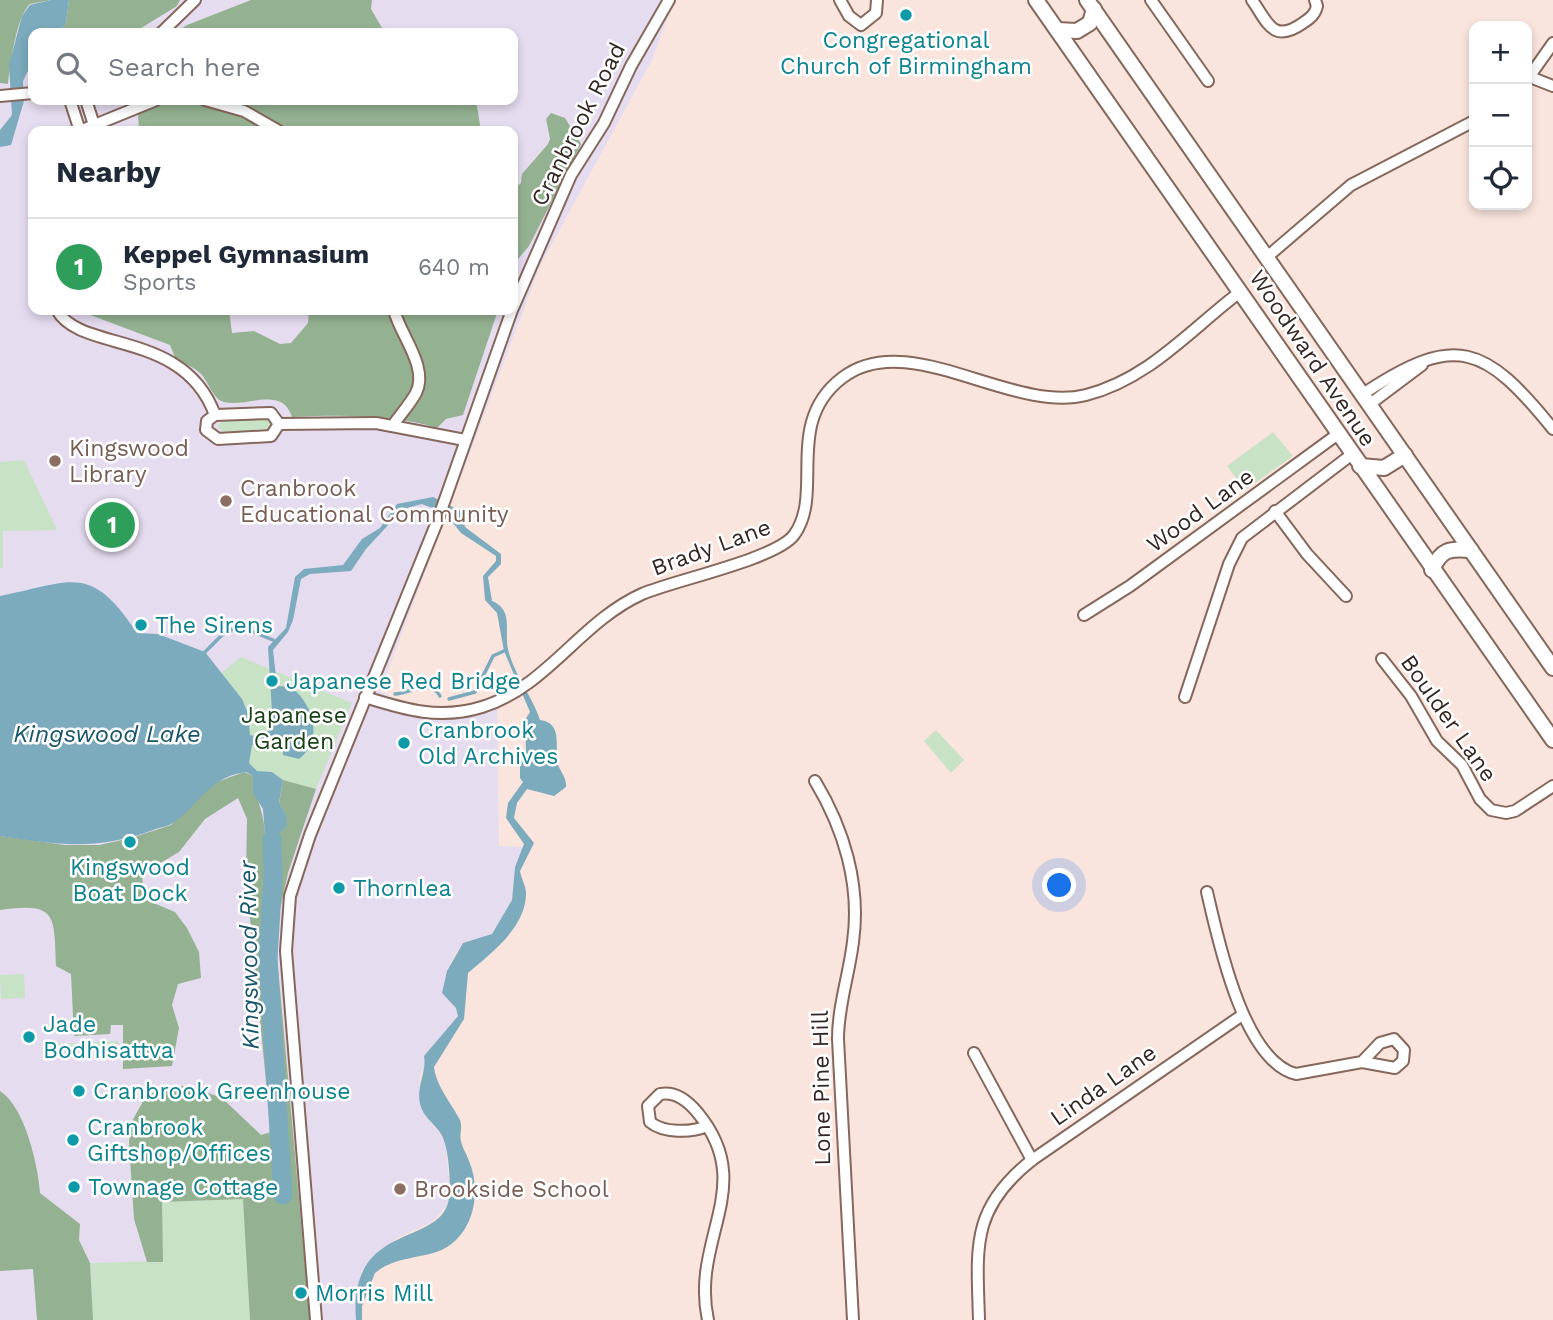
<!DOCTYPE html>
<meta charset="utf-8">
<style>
body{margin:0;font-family:"Work Sans",sans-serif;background:#f2f2f3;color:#1f2937}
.controls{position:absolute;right:21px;top:21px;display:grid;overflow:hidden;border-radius:14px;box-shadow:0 4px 10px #0003}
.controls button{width:63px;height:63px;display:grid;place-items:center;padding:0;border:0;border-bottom:2px solid #e0e1e3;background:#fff;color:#1f2937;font:35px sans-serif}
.you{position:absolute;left:1060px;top:886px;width:24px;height:24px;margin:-18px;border:5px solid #fff;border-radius:50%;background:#1a73e8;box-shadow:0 0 0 10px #1a73e833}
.badge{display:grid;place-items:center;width:46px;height:46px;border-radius:50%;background:#0f766e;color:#fff;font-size:23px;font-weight:700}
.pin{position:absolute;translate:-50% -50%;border:4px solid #fff;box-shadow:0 2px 7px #0006}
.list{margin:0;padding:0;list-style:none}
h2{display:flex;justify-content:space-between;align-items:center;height:91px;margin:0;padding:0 28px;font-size:30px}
h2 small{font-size:23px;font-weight:400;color:#747a83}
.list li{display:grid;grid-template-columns:46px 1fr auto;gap:21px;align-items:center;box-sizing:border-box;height:98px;padding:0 28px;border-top:2px solid #e0e1e3}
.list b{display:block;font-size:26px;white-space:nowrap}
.list p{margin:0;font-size:23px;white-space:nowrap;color:#747a83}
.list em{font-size:23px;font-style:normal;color:#747a83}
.icon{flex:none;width:38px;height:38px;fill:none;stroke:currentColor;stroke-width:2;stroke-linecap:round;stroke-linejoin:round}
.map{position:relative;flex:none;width:1553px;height:1320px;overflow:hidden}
.search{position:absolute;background:#fff;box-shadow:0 4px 10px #0003;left:28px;top:28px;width:490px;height:77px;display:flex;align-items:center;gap:18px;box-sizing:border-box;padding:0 24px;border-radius:14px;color:#747a83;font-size:26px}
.panel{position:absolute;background:#fff;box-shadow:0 4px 10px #0003;left:28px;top:126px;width:490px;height:189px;border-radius:14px}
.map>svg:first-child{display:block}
</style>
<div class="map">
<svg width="1553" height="1320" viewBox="0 0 1553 1320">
<rect width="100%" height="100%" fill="#fae5de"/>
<path fill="#e6dcf0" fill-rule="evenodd" d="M 0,0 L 674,0 L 652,60 L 540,266 L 380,692 L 409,704 L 442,708 L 470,706 L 497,698 L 499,846 L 524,847 L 515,867 L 512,900 L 500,923 L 487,938 L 465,942 L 456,952 L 447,971 L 442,993 L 456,1008 L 458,1016 L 424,1056 L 426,1064 L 420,1075 L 419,1094 L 422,1110 L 445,1141 L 450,1188 L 448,1205 L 432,1222 L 397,1238 L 371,1259 L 362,1271 L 357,1287 L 356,1320 L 0,1320 ZM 33,33 L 513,33 L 513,100 L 33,100 ZM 33,131 L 513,131 L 513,310 L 33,310 Z"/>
<g fill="#c7e2c5">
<polygon points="266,417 271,424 266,429 223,432 217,426 225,419"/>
<polygon points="1273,432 1293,456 1245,490 1227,466"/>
<polygon points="24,460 57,530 3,531 3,568 0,568 0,462"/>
<polygon points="241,657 352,703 316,789 283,780 272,772 257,771 249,766 247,708 221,673"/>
<polygon points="936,730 964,760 951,773 924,741"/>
<polygon points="24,974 25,998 1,999 0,975"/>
<polygon points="118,1041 118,1050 58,1052 57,1044"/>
<polygon points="244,1199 250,1320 93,1320 90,1263 163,1261 162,1202"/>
</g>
<g fill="#94b291">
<path d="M 0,0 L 51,0 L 30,4 C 16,17 10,65 8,84 L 0,83 Z"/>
<polygon points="69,0 180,0 177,6 133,33 59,33 66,23"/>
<polygon points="251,0 372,0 371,9 385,33 175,33 187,25"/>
<polygon points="137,100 476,100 481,131 139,131"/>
<polygon points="551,113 565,118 581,144 529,246 513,265 513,190 521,183 522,174 548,144 550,139 546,119"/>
<path d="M 77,310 L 229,310 L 232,333 L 254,331 L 280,344 L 291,343 L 308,323 L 309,310 L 498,310 L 463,415 L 446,419 L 437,428 C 391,414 340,415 292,417 C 282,385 246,408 224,402 C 212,399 209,381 200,373 C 194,367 184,364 176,360 L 170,345 Z"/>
<path d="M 244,772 L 253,776 C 255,799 264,810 265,835 L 286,815 L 279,804 L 283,780 L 316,789 L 288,873 L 275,934 L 310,1320 L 250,1320 L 243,1199 L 162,1202 L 163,1262 L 147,1262 L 134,1219 L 129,1142 L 131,1123 L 146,1096 L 166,1086 L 189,1086 L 222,1098 L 261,1135 L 271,1132 L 246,878 L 247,819 L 238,798 L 205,819 L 179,852 L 142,874 L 144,899 L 175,912 L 187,928 L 199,952 L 201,978 L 178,984 L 172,1005 L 179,1028 L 172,1066 L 123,1069 L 123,1025 L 111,1025 L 110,1034 L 74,1036 L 71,974 L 56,966 C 54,914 57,902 0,910 L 0,836 L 65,845 L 99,845 L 131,838 L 171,825 L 201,794 L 217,782 Z"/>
<path d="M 0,1091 C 25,1107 38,1165 40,1193 L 80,1224 L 79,1240 L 90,1263 L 93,1320 L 37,1320 L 33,1269 L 0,1271 Z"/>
</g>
<g fill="#7cabbe">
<polygon points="51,0 69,0 66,23 59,33 33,33 33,60 23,81 24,101 11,145 0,147 0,130 12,115 9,65 22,16 30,5"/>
<path d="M 433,497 L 461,511 L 465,527 L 501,554 L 501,564 L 488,577 L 492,601 C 514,610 504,630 508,649 C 514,675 532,695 540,720 C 563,723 555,746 557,761 C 559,771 567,777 566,787 L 554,796 L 527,789 L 517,803 L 514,818 L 534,843 L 520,871 C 521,878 526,886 526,893 C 526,928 491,953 468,973 L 464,1019 L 434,1067 C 436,1086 452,1104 460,1120 C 463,1128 459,1134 461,1141 C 462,1148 467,1154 469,1161 C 481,1189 475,1227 450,1245 C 430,1260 397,1254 375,1273 L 362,1306 L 362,1320 L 356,1320 C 348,1223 436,1246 448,1203 C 452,1189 449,1146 441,1134 C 434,1123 423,1117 420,1104 C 416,1086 427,1072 424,1056 L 458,1016 L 456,1008 L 442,993 L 447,971 L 463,943 L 492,934 L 512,900 L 515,867 L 524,844 L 506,818 L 508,803 L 523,782 L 520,778 L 520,763 L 526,753 L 525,720 L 530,712 L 504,651 L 497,613 L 485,600 L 483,576 L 496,561 L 496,556 L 461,533 L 445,513 L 422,504 L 403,509 L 366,549 L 351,571 L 310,574 L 301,579 L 293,620 L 288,632 L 273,650 L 277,686 L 291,687 C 312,703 325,739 299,759 L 283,755 L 282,742 L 252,745 L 249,763 L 257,771 L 272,772 L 283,780 L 279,803 L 286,815 L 287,826 L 272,839 L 265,835 L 263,809 L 253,793 L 253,776 L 246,772 C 208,777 201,804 173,823 C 167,827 160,827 153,830 C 96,851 58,845 0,836 L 0,596 C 72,582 90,562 137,633 L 158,634 L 205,652 L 242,699 L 248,713 L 250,735 L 260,737 L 273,727 L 268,647 L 286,628 L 295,577 L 304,569 L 343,565 L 362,539 L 380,528 L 397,504 Z"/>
</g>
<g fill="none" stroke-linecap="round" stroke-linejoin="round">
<g stroke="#7cabbe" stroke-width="3.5">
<polyline points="205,652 223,634 239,626 273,640"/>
<path d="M 395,694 C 411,693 430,678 440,696"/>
<polyline points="449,699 475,692 493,656 506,650"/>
</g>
<polyline stroke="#7cabbe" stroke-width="19" points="272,839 273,875 268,959 283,1195"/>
<g stroke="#85675c" stroke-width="14">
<g id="minor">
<polyline points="840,0 849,16 861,25 876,13 877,0"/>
<polyline points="1151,0 1208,81"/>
<path d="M 1252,0 C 1268,23 1273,44 1303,23 C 1310,18 1315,15 1317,6 L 1315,0"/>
<polyline points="161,33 195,0"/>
<polyline points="1530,77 1553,86"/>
<polyline points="1527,80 1553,43"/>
<polyline points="0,96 33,93"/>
<polyline points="70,100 80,131"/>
<polyline points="86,100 94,125"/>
<polyline points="205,100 244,111 279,131"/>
<polyline points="80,131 156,100"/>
<polyline points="1267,257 1351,185 1474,121"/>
<polyline points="513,308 571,175 604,123 631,66 669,0"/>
<path d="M 57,310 C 80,353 184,329 215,415"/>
<path d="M 1363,394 C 1456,332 1485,345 1553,429"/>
<polyline points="1370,404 1422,365"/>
<polygon points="271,413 279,424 271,436 218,439 206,430 207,421 215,415"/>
<polyline points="279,424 376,423 465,440"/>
<path d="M 393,425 C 400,415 410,404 416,393 C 429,367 400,335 394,310"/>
<polyline points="1275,511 1307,554 1346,596"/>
<polyline points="1084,615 1130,586 1338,434"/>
<polyline points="1382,659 1411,696 1437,741 1462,765 1480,799 1491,810 1506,813 1515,811 1553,786"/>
<path d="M 365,697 C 406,710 440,720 482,707 C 547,687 580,622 642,594 C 675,580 776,559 794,535 C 825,493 783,423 842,378 C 908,327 1011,414 1086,395 C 1149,379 1191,329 1240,292"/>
<polyline points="1185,697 1229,564 1242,538 1351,455"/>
<path d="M 815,781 C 844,829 861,885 853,942 C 849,975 838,1006 838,1039 L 853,1320"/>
<path d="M 1207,892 C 1218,939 1243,1061 1296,1074 L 1362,1062 L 1395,1068 L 1403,1061 L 1404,1050 L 1394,1039 L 1380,1043 L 1362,1062"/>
<polyline points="974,1053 1032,1160"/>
<path d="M 707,1126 C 691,1133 663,1133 650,1122 L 648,1106 L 660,1094 C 675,1091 687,1100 697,1112 C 759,1186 690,1238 708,1320"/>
<polyline points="316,1320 286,951 290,896 310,835 437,522 512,310"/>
<path d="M 979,1320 C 977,1248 970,1209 1032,1160 L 1241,1016"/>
</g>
</g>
<g stroke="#85675c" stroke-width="18">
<g id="major">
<polyline points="1036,0 1553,740"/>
<polyline points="1087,0 1553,668"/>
<polyline points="1057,30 1077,31 1090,23 1094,9"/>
<polyline points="1360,466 1384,468 1405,455"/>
<path d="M 1432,570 C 1441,549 1450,548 1471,550"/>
</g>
</g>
<use href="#minor" stroke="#fff" stroke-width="10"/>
<use href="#major" stroke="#fff" stroke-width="14"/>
</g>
<g fill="#0f9aa8" stroke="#fff" stroke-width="2.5">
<circle cx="906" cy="15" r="7"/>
<circle cx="141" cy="625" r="7"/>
<circle cx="272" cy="681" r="7"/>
<circle cx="404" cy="743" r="7"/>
<circle cx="130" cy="842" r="7"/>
<circle cx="339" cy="888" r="7"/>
<circle cx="29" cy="1037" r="7"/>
<circle cx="79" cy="1091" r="7"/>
<circle cx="73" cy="1140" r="7"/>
<circle cx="74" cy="1187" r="7"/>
<circle cx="301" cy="1293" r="7"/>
</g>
<g fill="#8d6e63" stroke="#fff" stroke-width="2.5">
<circle cx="55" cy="461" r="7"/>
<circle cx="226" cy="501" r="7"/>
<circle cx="400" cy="1189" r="7"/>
</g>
<g text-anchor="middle" stroke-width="5" stroke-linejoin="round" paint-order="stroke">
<g font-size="23" fill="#0d838f" stroke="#fff" text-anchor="start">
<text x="906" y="48" text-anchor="middle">Congregational<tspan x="906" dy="26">Church of Birmingham</tspan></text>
<text x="155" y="633">The Sirens</text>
<text x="286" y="689">Japanese Red Bridge</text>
<text x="418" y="738">Cranbrook<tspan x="418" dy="26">Old Archives</tspan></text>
<text x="130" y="875" text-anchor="middle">Kingswood<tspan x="130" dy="26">Boat Dock</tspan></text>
<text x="353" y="896">Thornlea</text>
<text x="43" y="1032">Jade<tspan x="43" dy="26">Bodhisattva</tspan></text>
<text x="93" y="1099">Cranbrook Greenhouse</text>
<text x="87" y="1135">Cranbrook<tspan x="87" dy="26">Giftshop/Offices</tspan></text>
<text x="88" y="1195">Townage Cottage</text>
<text x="315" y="1301">Morris Mill</text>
</g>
<g font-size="23" fill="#342722" stroke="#fff">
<text transform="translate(578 124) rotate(-63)" y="8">Cranbrook Road</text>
<text transform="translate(1313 358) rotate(56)" y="8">Woodward Avenue</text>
<text transform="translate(1200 510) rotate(-36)" y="8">Wood Lane</text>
<text transform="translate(711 547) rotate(-20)" y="8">Brady Lane</text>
<text transform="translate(1449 718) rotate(55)" y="8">Boulder Lane</text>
<text transform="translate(1103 1085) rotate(-35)" y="8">Linda Lane</text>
<text transform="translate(821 1088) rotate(-91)" y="8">Lone Pine Hill</text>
</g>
<g font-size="23" fill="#785e54" stroke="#fff" text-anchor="start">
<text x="69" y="456">Kingswood<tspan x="69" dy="26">Library</tspan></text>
<text x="240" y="496">Cranbrook<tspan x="240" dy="26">Educational Community</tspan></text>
<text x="414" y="1197">Brookside School</text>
</g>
<g font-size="23" fill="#174216" stroke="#fff">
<text x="294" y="723">Japanese<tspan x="294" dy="26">Garden</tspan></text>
</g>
<g font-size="24" font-style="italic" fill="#19566b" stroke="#fff">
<text x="107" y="742">Kingswood Lake</text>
<text transform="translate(249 955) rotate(-91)" y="8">Kingswood River</text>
</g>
</g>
</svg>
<div class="controls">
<button>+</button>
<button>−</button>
<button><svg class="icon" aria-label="locate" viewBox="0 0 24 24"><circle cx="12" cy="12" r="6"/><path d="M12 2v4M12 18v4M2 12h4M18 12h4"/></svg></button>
</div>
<div class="you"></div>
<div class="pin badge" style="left:112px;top:525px;background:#2e9e5b">1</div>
<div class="search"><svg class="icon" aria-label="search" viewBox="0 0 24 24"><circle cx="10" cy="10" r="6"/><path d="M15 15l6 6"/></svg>Search here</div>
<section class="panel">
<h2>Nearby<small></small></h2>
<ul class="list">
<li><span class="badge" style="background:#2e9e5b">1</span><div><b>Keppel Gymnasium</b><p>Sports</p></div><em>640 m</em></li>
</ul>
</section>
</div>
